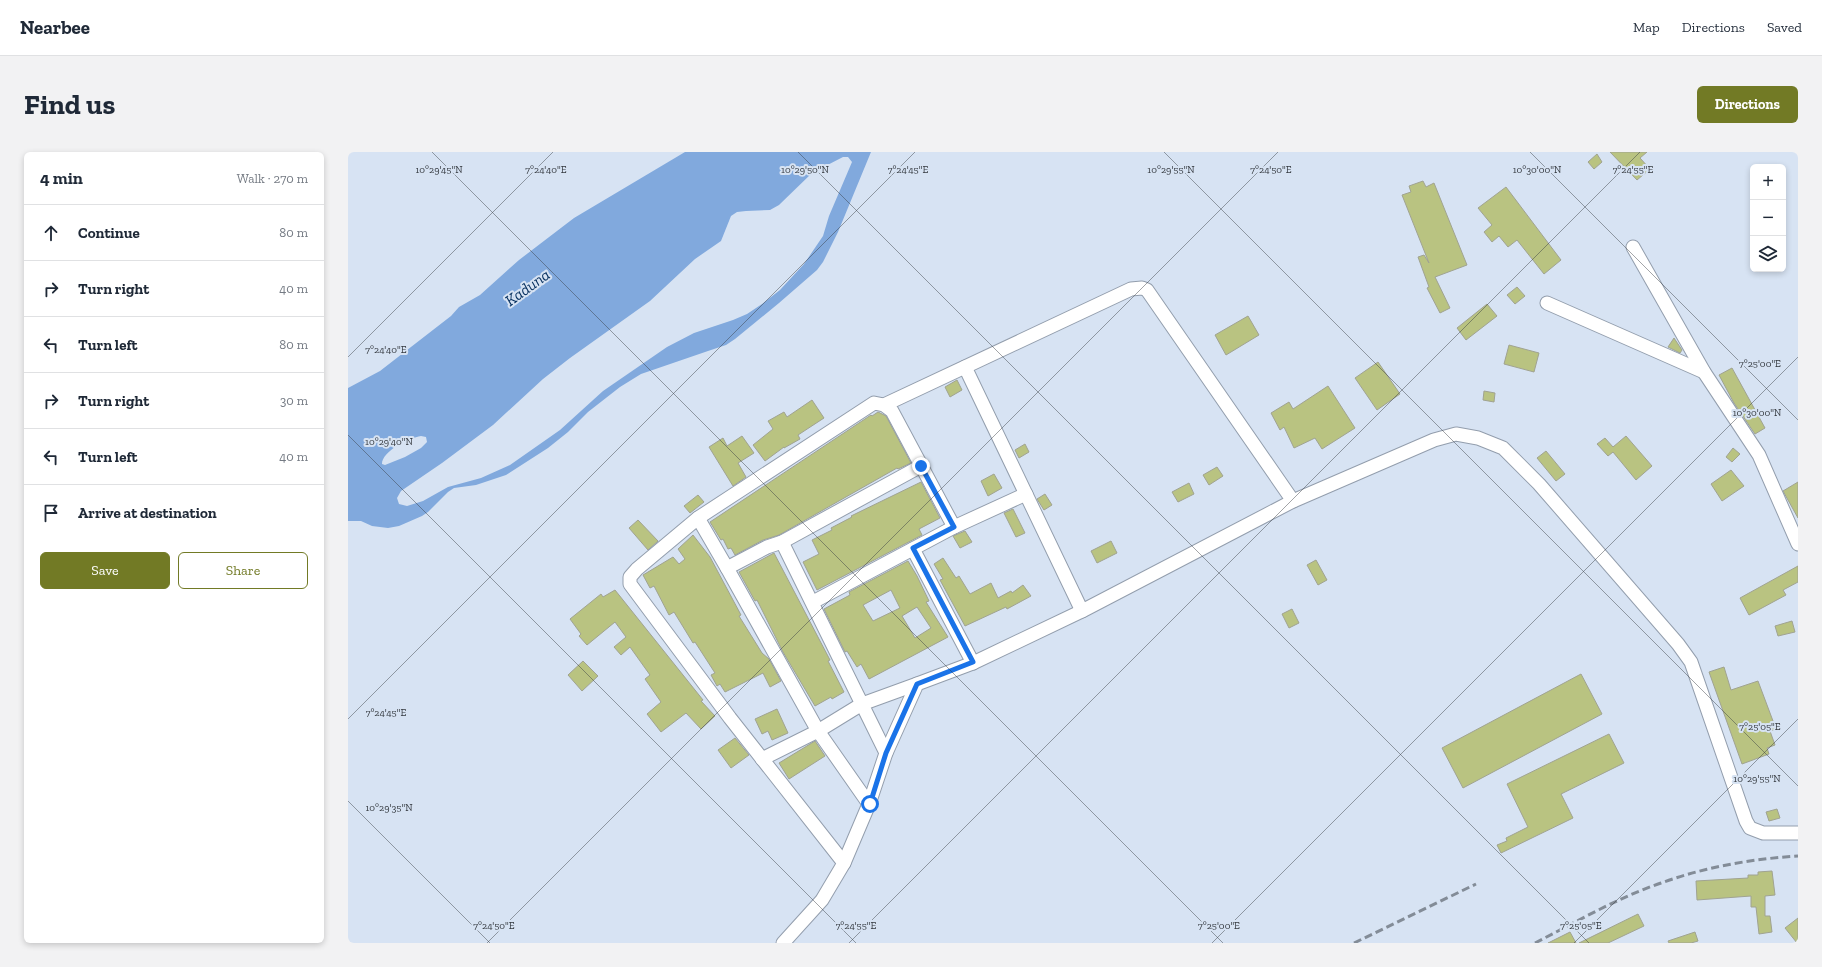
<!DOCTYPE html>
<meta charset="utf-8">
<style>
body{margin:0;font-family:"Zilla Slab",serif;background:#f2f2f3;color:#1f2937}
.controls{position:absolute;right:12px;top:12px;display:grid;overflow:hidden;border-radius:6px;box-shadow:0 2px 6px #0003}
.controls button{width:36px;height:36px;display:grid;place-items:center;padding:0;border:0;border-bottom:1px solid #e0e1e3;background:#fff;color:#1f2937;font:20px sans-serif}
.stop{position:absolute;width:12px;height:12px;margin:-9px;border:3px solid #1a73e8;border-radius:50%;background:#fff}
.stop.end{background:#1a73e8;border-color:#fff;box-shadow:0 1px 4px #0008}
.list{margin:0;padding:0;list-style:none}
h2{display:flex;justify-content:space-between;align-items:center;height:52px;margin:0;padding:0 16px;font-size:17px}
h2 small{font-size:13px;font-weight:400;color:#747a83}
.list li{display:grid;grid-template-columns:26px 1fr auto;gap:12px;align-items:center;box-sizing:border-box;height:56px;padding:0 16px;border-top:1px solid #e0e1e3}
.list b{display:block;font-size:15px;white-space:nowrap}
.list em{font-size:13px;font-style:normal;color:#747a83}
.actions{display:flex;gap:8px;padding:12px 16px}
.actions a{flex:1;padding:9px 0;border:1px solid #727a25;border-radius:6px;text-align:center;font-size:14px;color:#727a25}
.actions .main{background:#727a25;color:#fff}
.icon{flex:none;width:22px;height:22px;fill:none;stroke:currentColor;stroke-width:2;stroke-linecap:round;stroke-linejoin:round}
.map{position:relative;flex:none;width:1450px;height:791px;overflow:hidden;border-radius:6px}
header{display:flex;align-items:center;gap:24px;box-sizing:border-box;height:56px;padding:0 20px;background:#fff;border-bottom:1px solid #e0e1e3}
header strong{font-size:19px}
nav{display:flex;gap:22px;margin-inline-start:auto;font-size:14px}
.intro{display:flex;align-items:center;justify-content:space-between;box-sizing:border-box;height:96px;padding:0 24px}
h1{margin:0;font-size:28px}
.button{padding:10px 18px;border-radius:6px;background:#727a25;color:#fff;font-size:14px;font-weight:700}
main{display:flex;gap:24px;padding:0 24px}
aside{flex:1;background:#fff;border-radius:6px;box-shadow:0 2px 6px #0003}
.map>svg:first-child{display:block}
</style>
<header>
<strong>Nearbee</strong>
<nav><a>Map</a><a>Directions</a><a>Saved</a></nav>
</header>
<div class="intro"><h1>Find us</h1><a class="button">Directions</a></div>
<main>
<aside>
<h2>4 min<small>Walk · 270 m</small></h2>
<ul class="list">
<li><svg class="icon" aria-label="ahead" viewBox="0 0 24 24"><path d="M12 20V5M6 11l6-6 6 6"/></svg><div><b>Continue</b></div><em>80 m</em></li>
<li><svg class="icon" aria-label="right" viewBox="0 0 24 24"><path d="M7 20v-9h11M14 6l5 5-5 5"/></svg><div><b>Turn right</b></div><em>40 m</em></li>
<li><svg class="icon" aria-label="left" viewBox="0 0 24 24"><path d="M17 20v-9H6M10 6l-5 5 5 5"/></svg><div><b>Turn left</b></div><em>80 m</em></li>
<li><svg class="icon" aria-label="right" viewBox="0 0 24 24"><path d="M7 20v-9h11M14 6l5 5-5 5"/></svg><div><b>Turn right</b></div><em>30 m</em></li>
<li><svg class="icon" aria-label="left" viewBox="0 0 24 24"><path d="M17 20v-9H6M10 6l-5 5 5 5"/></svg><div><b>Turn left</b></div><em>40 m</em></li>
<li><svg class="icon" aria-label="arrive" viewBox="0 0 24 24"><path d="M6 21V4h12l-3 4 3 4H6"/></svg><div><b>Arrive at destination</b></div></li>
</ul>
<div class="actions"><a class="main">Save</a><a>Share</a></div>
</aside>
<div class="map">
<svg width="1450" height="791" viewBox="0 0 1450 791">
<rect width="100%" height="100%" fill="#d7e3f3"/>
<path fill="#81a9dd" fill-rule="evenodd" d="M 337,0 L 523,0 L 490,80 L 475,110 L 469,118 L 431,151 L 387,187 L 378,193 L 360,199 L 293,222 L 272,235 L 240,260 L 220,280 L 200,296 L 158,323 L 128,333 L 106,336 L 100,340 L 80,360 L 74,364 L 51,374 L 40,376 L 24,374 L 13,369 L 0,369 L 0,236 L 32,219 L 103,164 L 111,155 L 132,143 L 171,108 L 226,66 ZM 495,5 L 500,5 L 504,10 L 481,64 L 475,84 L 456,112 L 432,138 L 414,152 L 399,162 L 385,168 L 346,181 L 319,195 L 255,239 L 212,278 L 162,313 L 133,326 L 100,335 L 75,349 L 59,354 L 51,352 L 49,346 L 53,339 L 94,311 L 145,273 L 195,227 L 222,206 L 302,149 L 347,107 L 373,89 L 383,64 L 389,60 L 398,59 L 422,58 L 431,53 L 464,21 ZM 73,284 L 78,285 L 79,290 L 73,296 L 57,305 L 37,313 L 34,312 C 34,299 61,286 73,284 Z"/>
<g fill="#b9c381" stroke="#a0a391" fill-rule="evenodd">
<polygon points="1262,0 1299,0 1292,6 1302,17 1289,28"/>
<polygon points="1249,2 1254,10 1246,17 1240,10"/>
<polygon points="1075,29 1078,35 1086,31 1119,113 1087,125 1102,156 1092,161 1079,136 1081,135 1070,105 1076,103 1081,111 1054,43 1063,40 1061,34"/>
<polygon points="1158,35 1213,108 1196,122 1169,88 1160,95 1151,84 1144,90 1136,80 1144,73 1130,56"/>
<polygon points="1169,135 1177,144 1167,152 1159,143"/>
<polygon points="1139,152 1149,164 1118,188 1109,176"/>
<polygon points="900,164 911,183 878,203 867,183"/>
<polygon points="1326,186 1334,198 1332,201 1320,195"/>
<polygon points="1161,193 1191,201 1186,220 1156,212"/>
<polygon points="1030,210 1052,242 1029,258 1007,226"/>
<polygon points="1384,216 1417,276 1407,282 1386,251 1371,223"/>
<polygon points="609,228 614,238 602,245 597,235"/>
<polygon points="980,234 1007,276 974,297 967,286 946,296 936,275 932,278 923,261 941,250 945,257"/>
<polygon points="1136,239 1147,241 1146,250 1135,248"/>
<polygon points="464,248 476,266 450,283 452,287 436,296 436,295 417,309 405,293 425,277 420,269 436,260 439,265"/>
<polygon points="530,260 538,264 563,311 550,317 549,316 431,383 415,388 387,403 383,396 380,397 375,387 373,388 362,370 523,263 524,264"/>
<polygon points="394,284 406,301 390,311 398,325 385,334 361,295 375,286 379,294"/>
<polygon points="1278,284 1304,314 1288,328 1265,300 1260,304 1249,292 1257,286 1265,295"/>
<polygon points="677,292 681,300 671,306 667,298"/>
<polygon points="1385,296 1392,302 1384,310 1378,305"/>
<polygon points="1198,299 1217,322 1208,329 1189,306"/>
<polygon points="869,315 875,324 861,333 855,323"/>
<polygon points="1383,318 1396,334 1374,349 1363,332"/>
<polygon points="646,322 654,336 640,344 633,329"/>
<polygon points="573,330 592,366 571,377 574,383 469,438 455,410 471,402 464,388 484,378 483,376 504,365 503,364"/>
<polygon points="1450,330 1450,366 1435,339"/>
<polygon points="841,331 846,342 830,350 824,340"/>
<polygon points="697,342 704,353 696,358 689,347"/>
<polygon points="350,343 356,350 342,361 336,354"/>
<polygon points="665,357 677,381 668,385 656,361"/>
<polygon points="290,368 310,389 300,398 281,376"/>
<polygon points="617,379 624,390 612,396 605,384"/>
<polygon points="345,383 362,405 393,463 391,464 414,501 421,507 433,529 422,535 415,521 377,540 372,532 369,534 363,523 367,521 347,490 345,491 326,460 321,463 306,434 302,436 295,423 325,405 331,412 337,407 330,397"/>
<polygon points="763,389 769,401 749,411 743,399"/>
<polygon points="426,401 482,508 480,509 496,540 484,547 483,545 467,554 435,500 409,448 407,449 391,420"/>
<polygon points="595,406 608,426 611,424 622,442 643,431 650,446 663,439 664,441 675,433 683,444 659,457 658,455 617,474 592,428 595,427 586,412"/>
<polygon points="968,408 979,428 970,433 959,413"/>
<path d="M 560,409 L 569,424 L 581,449 L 578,450 L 600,485 L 521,527 L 513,512 L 509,515 L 499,499 L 497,500 L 476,457 L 502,443 L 501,440 ZM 543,438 L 552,456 L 525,469 L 515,453 ZM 569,455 L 583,476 L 567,486 L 554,464 Z"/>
<polygon points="1450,414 1450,430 1435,438 1438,443 1401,463 1392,446"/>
<polygon points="267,438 355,548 353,549 367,564 353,577 338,561 313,580 299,562 313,550 297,527 302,523 282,495 273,503 266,495 278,485 267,470 239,493 231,484 233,482 222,467 253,442 255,445"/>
<polygon points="944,457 951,471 941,476 934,462"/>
<polygon points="1444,469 1447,480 1430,484 1427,474"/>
<polygon points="235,509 250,524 234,539 220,523"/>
<polygon points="1376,515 1383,538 1410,529 1428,577 1422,579 1427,593 1419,596 1421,602 1394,612 1361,520"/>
<polygon points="1233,522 1254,562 1115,636 1094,596"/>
<polygon points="429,557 440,581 424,588 420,579 414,582 407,567"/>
<polygon points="1261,582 1276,611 1213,642 1225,666 1153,701 1149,693 1159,689 1158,686 1180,675 1159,632"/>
<polygon points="387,586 401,603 383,616 370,598"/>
<polygon points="467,589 477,604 441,627 431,611"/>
<polygon points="1429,657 1432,666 1421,669 1418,660"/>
<polygon points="1424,719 1427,743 1417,744 1417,764 1422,764 1424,780 1411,782 1408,755 1403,755 1403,744 1349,748 1348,729 1400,726 1400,723 1410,723 1410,720"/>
<polygon points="1290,762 1296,774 1260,791 1231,791"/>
<polygon points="1450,766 1450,791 1449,791 1437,776"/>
<polygon points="1222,780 1228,791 1200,791"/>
<polygon points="1347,780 1350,789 1343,791 1321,791 1320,789"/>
</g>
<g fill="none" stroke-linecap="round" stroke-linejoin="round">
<g stroke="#939ead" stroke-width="15">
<g id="street">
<polyline points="1285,95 1356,220 1411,303 1450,392"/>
<polyline points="1199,151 1356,220"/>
<polyline points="617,215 734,459"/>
<polyline points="536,253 783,137 794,136 799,138 945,349"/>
<polyline points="350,366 379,416 470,579 521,652"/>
<polyline points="434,390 538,601"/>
<polyline points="565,397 625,511"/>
<polyline points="379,416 419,395 434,390 573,314"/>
<polyline points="465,450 606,375 678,342"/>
<polyline points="414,607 470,579 514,552 569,532"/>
<polyline points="496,711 382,566 282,432 282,425 289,417 350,366 526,251 536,253 544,259 606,375"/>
<polyline points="435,791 474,748 496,711 521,652 538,601 569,532 625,511 734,459 945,349 1086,288 1108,282 1130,286 1155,296 1191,332 1330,492 1343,510 1398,669 1402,676 1415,681 1450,681"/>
</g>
</g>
<use href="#street" stroke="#fff" stroke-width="13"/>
<g stroke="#838c97" stroke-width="3" stroke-dasharray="8 4" stroke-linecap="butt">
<polyline points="1006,791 1128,732"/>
<path d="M 1187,791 C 1228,770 1269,746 1313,731 C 1357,715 1403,707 1450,704"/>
</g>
</g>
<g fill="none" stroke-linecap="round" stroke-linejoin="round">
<polyline stroke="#1a73e8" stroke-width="5" points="522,652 538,601 569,532 625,510 565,396 606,375 573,314"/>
</g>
<path fill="none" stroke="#33383e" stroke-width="1" stroke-opacity="0.45" d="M 84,0 L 875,791M 450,0 L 1241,791M 816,0 L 1450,634M 1182,0 L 1450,268M 0,205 L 205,0M 0,283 L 508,791M 0,567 L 567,0M 0,649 L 142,791M 139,791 L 930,0M 501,791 L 1292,0M 864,791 L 1450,205M 1226,791 L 1450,567"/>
<g text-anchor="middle" stroke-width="4" stroke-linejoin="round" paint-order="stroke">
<g font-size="16" font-style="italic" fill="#083160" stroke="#d7e3f3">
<text transform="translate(179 135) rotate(-36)" y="6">Kaduna</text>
</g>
</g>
<g font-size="10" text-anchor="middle" fill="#33383e" stroke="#d7e3f3" stroke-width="4" stroke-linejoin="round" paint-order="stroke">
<text x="91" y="21">10°29'45"N</text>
<text x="198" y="21">7°24'40"E</text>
<text x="457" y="21">10°29'50"N</text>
<text x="560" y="21">7°24'45"E</text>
<text x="823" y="21">10°29'55"N</text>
<text x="923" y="21">7°24'50"E</text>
<text x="1189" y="21">10°30'00"N</text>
<text x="1285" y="21">7°24'55"E</text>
<text x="38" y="201">7°24'40"E</text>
<text x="1412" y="215">7°25'00"E</text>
<text x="1409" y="264">10°30'00"N</text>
<text x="41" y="293">10°29'40"N</text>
<text x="38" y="564">7°24'45"E</text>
<text x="1412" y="578">7°25'05"E</text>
<text x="1409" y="630">10°29'55"N</text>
<text x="41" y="659">10°29'35"N</text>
<text x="146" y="777">7°24'50"E</text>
<text x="508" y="777">7°24'55"E</text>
<text x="871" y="777">7°25'00"E</text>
<text x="1233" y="777">7°25'05"E</text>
</g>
</svg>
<div class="controls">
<button>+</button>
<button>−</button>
<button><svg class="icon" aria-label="layers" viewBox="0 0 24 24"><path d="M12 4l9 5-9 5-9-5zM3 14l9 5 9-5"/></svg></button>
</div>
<div class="stop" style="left:522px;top:652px"></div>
<div class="stop end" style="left:573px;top:314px"></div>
</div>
</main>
